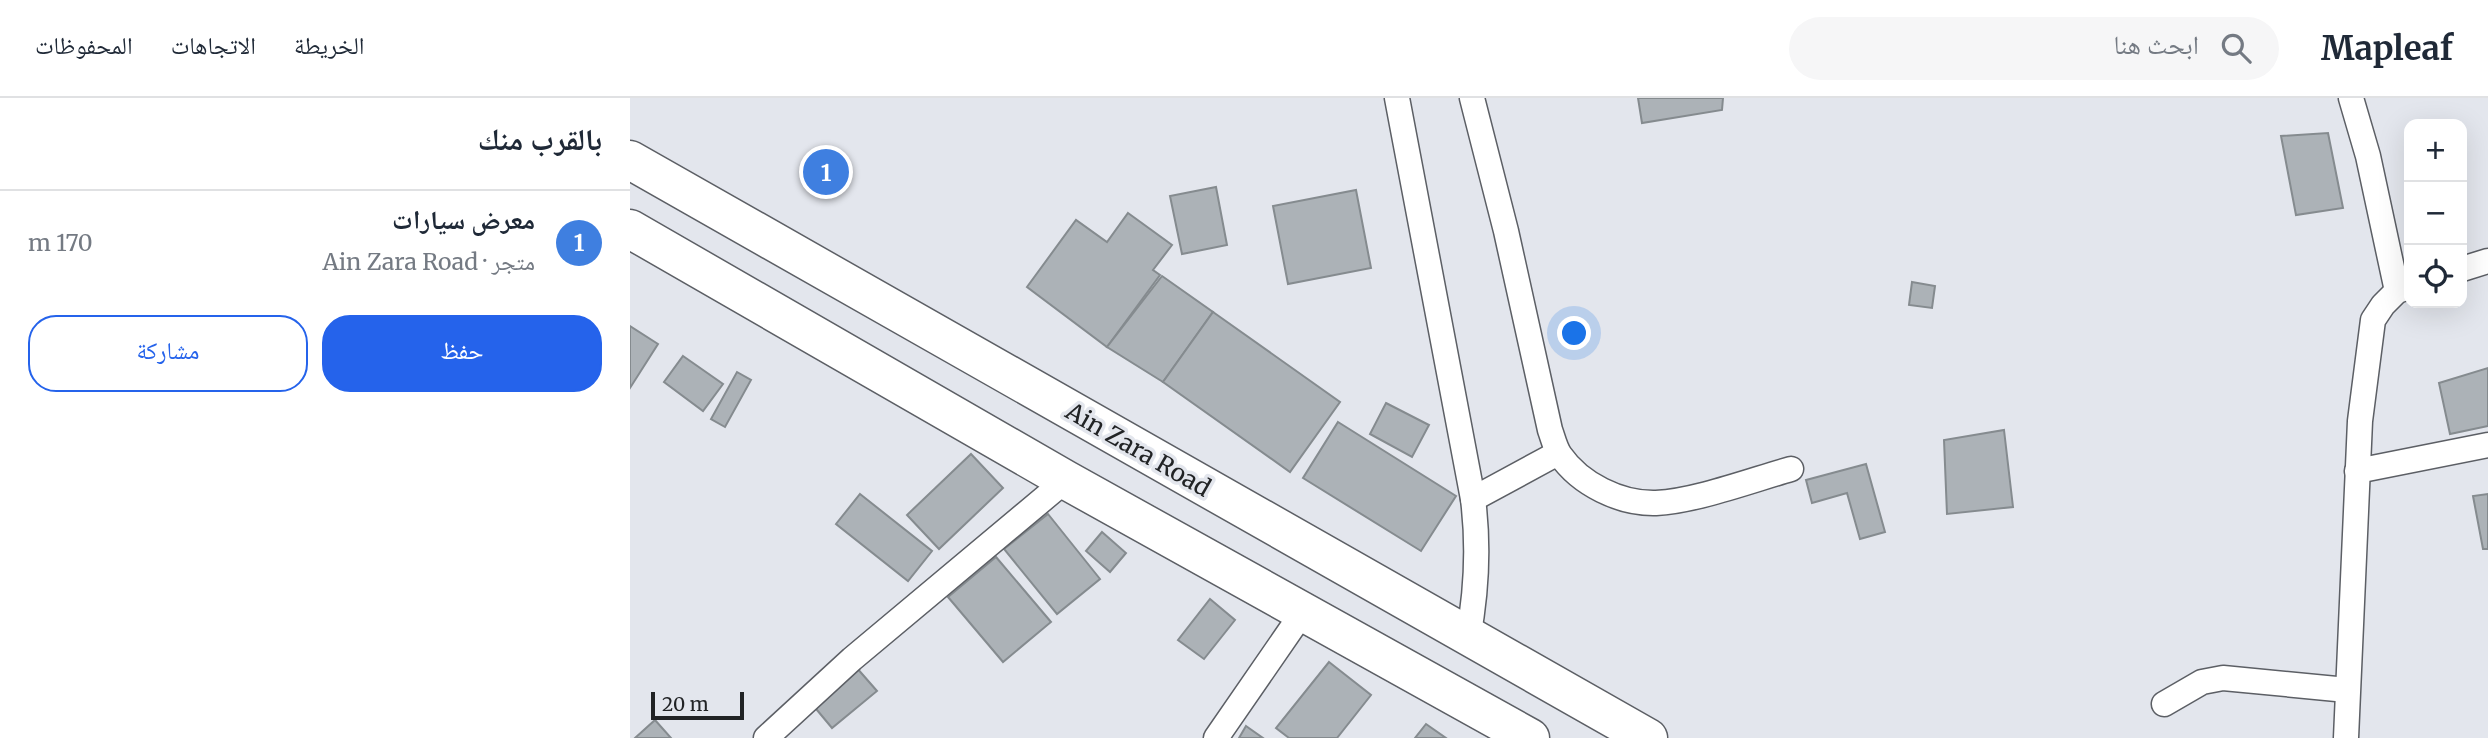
<!DOCTYPE html>
<html lang="ar">
<meta charset="utf-8">
<style>
body{margin:0;font-family:Merriweather,"Noto Naskh Arabic",serif;background:#f6f6f7;color:#1f2937;direction:rtl}
.controls{position:absolute;right:21px;top:21px;display:grid;overflow:hidden;border-radius:14px;box-shadow:0 7px 28px #0002}
.controls button{width:63px;height:63px;display:grid;place-items:center;padding:0;border:0;border-bottom:2px solid #e0e1e3;background:#fff;color:#1f2937;font:35px sans-serif}
.scale{position:absolute;left:21px;bottom:18px;width:93px;box-sizing:border-box;padding-left:7px;border:4px solid #212325;border-top:0;font-size:19px;line-height:24px;white-space:nowrap;color:#212325;-webkit-text-stroke:5px #e3e6ed;paint-order:stroke}
.you{position:absolute;left:945px;top:236px;width:24px;height:24px;margin:-18px;border:5px solid #fff;border-radius:50%;background:#1a73e8;box-shadow:0 0 0 10px #1a73e833}
.badge{display:grid;place-items:center;width:46px;height:46px;border-radius:50%;background:#2563eb;color:#fff;font-size:23px;font-weight:700}
.pin{position:absolute;translate:-50% -50%;border:4px solid #fff;box-shadow:0 2px 7px #0006}
.list{margin:0;padding:0;list-style:none}
h2{display:flex;justify-content:space-between;align-items:center;height:91px;margin:0;padding:0 28px;font-size:30px}
h2 small{font-size:23px;font-weight:400;color:#747a83}
.list li{display:grid;grid-template-columns:46px 1fr auto;gap:21px;align-items:center;box-sizing:border-box;height:105px;padding:0 28px;border-top:2px solid #e0e1e3}
.list b{display:block;font-size:26px;white-space:nowrap}
.list p{margin:0;font-size:23px;white-space:nowrap;color:#747a83}
.list em{font-size:23px;font-style:normal;color:#747a83}
.actions{display:flex;gap:14px;padding:21px 28px}
.actions a{flex:1;padding:16px 0;border:2px solid #2563eb;border-radius:28px;text-align:center;font-size:24px;color:#2563eb}
.actions .main{background:#2563eb;color:#fff}
.icon{flex:none;width:38px;height:38px;fill:none;stroke:currentColor;stroke-width:2;stroke-linecap:round;stroke-linejoin:round}
.map{position:relative;flex:none;width:1858px;height:640px;overflow:hidden;direction:ltr}
header{display:flex;align-items:center;gap:42px;box-sizing:border-box;height:98px;padding:0 35px;background:#fff;border-bottom:2px solid #e0e1e3}
header strong{font-size:33px}
nav{display:flex;gap:38px;margin-inline-start:auto;font-size:24px}
.search{width:490px;height:63px;background:#f6f6f7;display:flex;align-items:center;gap:18px;box-sizing:border-box;padding:0 24px;border-radius:38px;color:#747a83;font-size:26px}
main{display:flex}
aside{flex:1;background:#fff}
.map>svg:first-child{display:block}
</style>
<header>
<strong>Mapleaf</strong>
<div class="search"><svg class="icon" aria-label="search" viewBox="0 0 24 24"><circle cx="10" cy="10" r="6"/><path d="M15 15l6 6"/></svg>ابحث هنا</div>
<nav><a>الخريطة</a><a>الاتجاهات</a><a>المحفوظات</a></nav>
</header>
<main>
<div class="map">
<svg width="1858" height="640" viewBox="0 0 1858 640">
<rect width="100%" height="100%" fill="#e3e6ed"/>
<g fill="#acb2b7" stroke="#858b8f" stroke-width="2">
<polygon points="1008,0 1093,0 1092,12 1012,25"/>
<polygon points="1698,35 1713,110 1666,117 1651,38"/>
<polygon points="586,89 597,147 552,156 540,98"/>
<polygon points="726,92 741,170 658,186 643,108"/>
<polygon points="498,115 542,147 523,172 530,177 477,249 397,189 446,122 477,144"/>
<polygon points="532,178 583,214 533,284 477,249"/>
<polygon points="1282,184 1305,188 1302,210 1279,207"/>
<polygon points="583,214 710,304 660,374 533,284"/>
<polygon points="0,228 28,246 0,290"/>
<polygon points="53,258 93,286 73,313 34,284"/>
<polygon points="1858,270 1858,328 1820,336 1809,285"/>
<polygon points="107,274 121,282 95,329 81,321"/>
<polygon points="756,305 799,327 782,359 740,336"/>
<polygon points="708,324 826,398 791,453 673,380"/>
<polygon points="1374,332 1383,409 1317,416 1314,342"/>
<polygon points="341,356 373,390 309,451 277,417"/>
<polygon points="1236,366 1255,434 1230,441 1217,395 1182,405 1176,382"/>
<polygon points="230,396 302,453 278,483 206,426"/>
<polygon points="1858,396 1858,451 1853,451 1843,398"/>
<polygon points="418,416 470,481 427,516 374,451"/>
<polygon points="472,434 496,455 480,474 456,453"/>
<polygon points="366,459 421,524 373,564 318,499"/>
<polygon points="580,501 605,522 574,561 548,542"/>
<polygon points="699,564 741,597 707,640 659,640 646,630"/>
<polygon points="226,569 247,593 202,630 182,606"/>
<polygon points="25,622 41,640 5,640"/>
<polygon points="796,626 816,640 785,640"/>
<polygon points="616,628 633,640 609,640"/>
</g>
<g fill="none" stroke-linecap="round" stroke-linejoin="round">
<g stroke="#5c5f65" stroke-width="27">
<g id="street">
<path d="M 767,0 L 843,401 C 849,449 847,492 838,540"/>
<path d="M 842,0 L 876,133 L 920,332 C 923,340 925,350 930,357 C 950,386 990,406 1026,405 C 1066,403 1122,382 1161,371"/>
<polyline points="1721,0 1738,58 1767,193"/>
<polyline points="1832,171 1858,163"/>
<polyline points="1727,373 1858,347"/>
<polyline points="843,401 928,355"/>
<polyline points="1534,606 1572,584 1593,580 1717,592"/>
<polyline points="136,640 222,561 436,382"/>
<polyline points="586,640 673,514"/>
<polyline points="1716,640 1730,323 1743,222 1753,207 1767,193 1779,189"/>
</g>
</g>
<g stroke="#5c5f65" stroke-width="41">
<g id="primary">
<polyline points="0,62 1018,640"/>
<polyline points="0,131 436,382 900,640"/>
</g>
</g>
<use href="#street" stroke="#fff" stroke-width="24"/>
<use href="#primary" stroke="#fff" stroke-width="38"/>
</g>
<g text-anchor="middle" stroke-width="7" stroke-linejoin="round" paint-order="stroke">
<g font-size="24" fill="#212325" stroke="#e3e6ed">
<text transform="translate(508 352) rotate(30)" y="8">Ain Zara Road</text>
</g>
</g>
</svg>
<div class="controls">
<button>+</button>
<button>−</button>
<button><svg class="icon" aria-label="locate" viewBox="0 0 24 24"><circle cx="12" cy="12" r="6"/><path d="M12 2v4M12 18v4M2 12h4M18 12h4"/></svg></button>
</div>
<div class="scale">20 m</div>
<div class="you"></div>
<div class="pin badge" style="left:196px;top:74px;background:#3f7fe0">1</div>
</div>
<aside>
<h2>بالقرب منك<small></small></h2>
<ul class="list">
<li><span class="badge" style="background:#3f7fe0">1</span><div><b>معرض سيارات</b><p>متجر · Ain Zara Road</p></div><em>170 m</em></li>
</ul>
<div class="actions"><a class="main">حفظ</a><a>مشاركة</a></div>
</aside>
</main>
